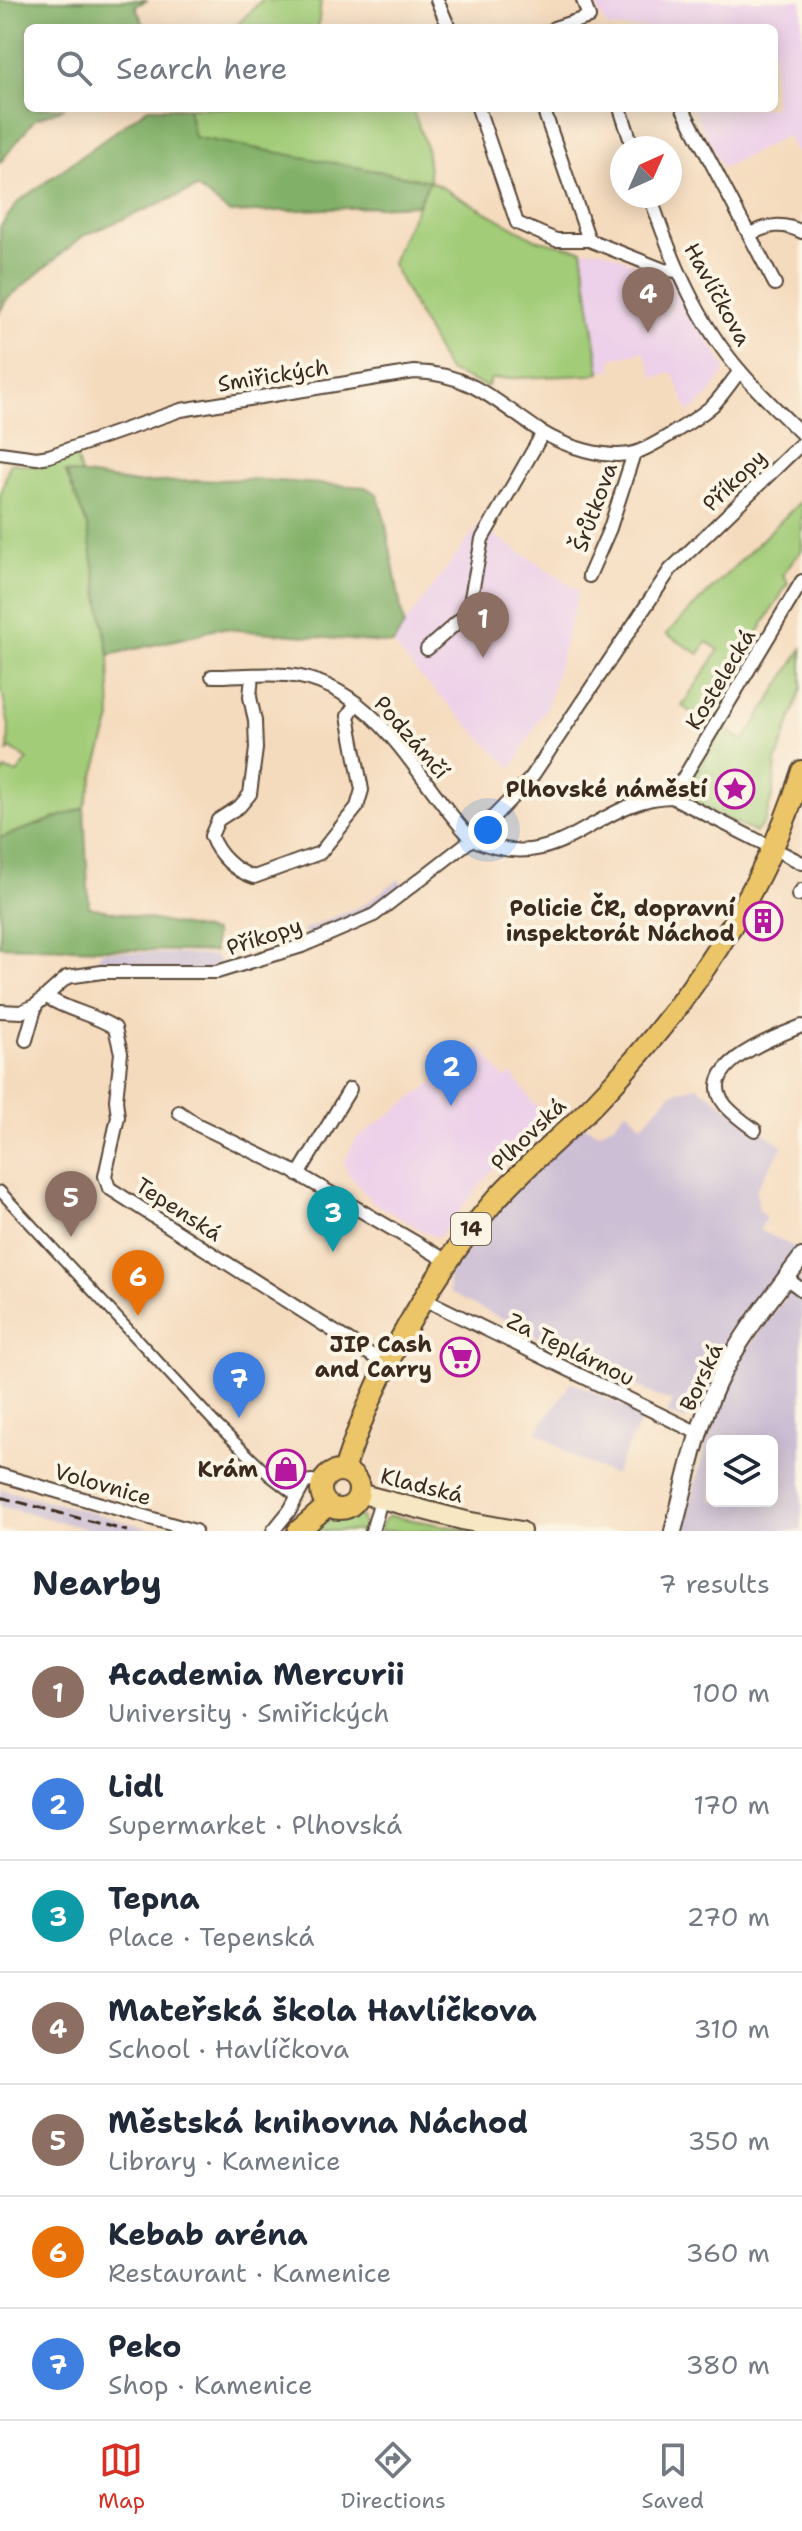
<!DOCTYPE html>
<meta charset="utf-8">
<style>
body{margin:0;font-family:"Shantell Sans",sans-serif;background:#f2f2f3;color:#1f2937}
.controls{position:absolute;right:24px;bottom:24px;display:grid;overflow:hidden;border-radius:12px;box-shadow:0 4px 20px #0003}
.controls button{width:72px;height:72px;display:grid;place-items:center;padding:0;border:0;border-bottom:2px solid #e0e1e3;background:#fff;color:#1f2937;font:40px sans-serif}
.compass{position:absolute;left:610px;top:136px;width:72px;height:72px;border-radius:50%;background:#fff;box-shadow:0 4px 20px #0003;rotate:45deg}
.you{position:absolute;left:488px;top:830px;width:28px;height:28px;margin:-20px;border:6px solid #fff;border-radius:50%;background:#1a73e8;box-shadow:0 0 0 12px #1a73e833}
.badge{display:grid;place-items:center;width:52px;height:52px;border-radius:50%;background:#d93025;color:#fff;font-size:26px;font-weight:700}
.pin{position:absolute;translate:-50% -66px;filter:drop-shadow(0 2px 4px #0008)}
.pin::after{content:'';position:absolute;top:42px;width:28px;height:24px;background:inherit;clip-path:polygon(0 0,100% 0,50% 100%)}
.list{margin:0;padding:0;list-style:none}
h2{display:flex;justify-content:space-between;align-items:center;height:104px;margin:0;padding:0 32px;font-size:34px}
h2 small{font-size:26px;font-weight:400;color:#747a83}
.list li{display:grid;grid-template-columns:52px 1fr auto;gap:24px;align-items:center;box-sizing:border-box;height:112px;padding:0 32px;border-top:2px solid #e0e1e3}
.list b{display:block;font-size:30px;white-space:nowrap}
.list p{margin:0;font-size:26px;white-space:nowrap;color:#747a83}
.list em{font-size:26px;font-style:normal;color:#747a83}
.icon{flex:none;width:44px;height:44px;fill:none;stroke:currentColor;stroke-width:2;stroke-linecap:round;stroke-linejoin:round}
.map{position:relative;flex:none;width:802px;height:1531px;overflow:hidden}
.search{position:absolute;background:#fff;box-shadow:0 4px 20px #0003;left:24px;right:24px;top:24px;height:88px;display:flex;align-items:center;gap:20px;box-sizing:border-box;padding:0 28px;border-radius:12px;color:#747a83;font-size:30px}
.sheet{height:888px;background:#fff}
nav{display:flex;justify-content:space-around;align-items:center;box-sizing:border-box;height:112px;border-top:2px solid #e0e1e3;background:#fff;font-size:22px;color:#747a83}
nav a{display:grid;justify-items:center;gap:4px}
nav .on{color:#d93025}
.map>svg:first-child{display:block}
</style>
<div class="map">
<svg width="802" height="1531" viewBox="0 0 802 1531">
<rect width="100%" height="100%" fill="#fcf5e5"/>
<filter id="ink" filterUnits="userSpaceOnUse"><feTurbulence type="fractalNoise" baseFrequency=".0125" numOctaves="2"/><feDisplacementMap in="SourceGraphic" scale="16" xChannelSelector="R" yChannelSelector="G"/><feConvolveMatrix kernelMatrix="1 2 1 2 8 2 1 2 1" color-interpolation-filters="sRGB"/></filter>
<filter id="wash" filterUnits="userSpaceOnUse"><feTurbulence type="fractalNoise" baseFrequency=".006" numOctaves="4" result="noise"/><feDisplacementMap in="SourceGraphic" scale="32" xChannelSelector="R" yChannelSelector="G"/><feGaussianBlur stdDeviation="1.8" result="paint"/><feColorMatrix in="noise" values="0 0 0 0 0 0 0 0 0 0 0 0 0 0 0 0 0 1.4 0 .05"/><feComposite in="paint" operator="in"/></filter>
<g filter="url(#wash)">
<rect width="100%" height="100%" fill="#f5dbbe"/>
<g fill="#edd0e9">
<polygon points="592,0 802,0 802,150 796,153 786,136 722,168 693,108 774,108 774,28 608,28"/>
<polygon points="582,250 603,250 672,280 725,368 724,373 709,395 689,413 673,373 654,378 644,351 611,359 613,369 600,373"/>
<polygon points="479,525 579,591 548,704 512,769 417,673 393,644 404,625"/>
<polygon points="481,1048 505,1079 512,1074 546,1120 492,1170 439,1237 432,1236 371,1201 347,1172 344,1162 356,1139"/>
</g>
<g fill="#ccbed4" fill-rule="evenodd">
<polygon points="399,879 408,889 369,917 308,941 303,930 365,904"/>
<polygon points="102,951 215,956 220,960 214,973 93,967"/>
<polygon points="697,1086 783,1146 756,1189 759,1210 766,1217 760,1230 794,1247 802,1247 753,1314 700,1412 684,1419 667,1414 673,1401 663,1399 450,1293 448,1275 497,1204 583,1125 598,1133 614,1124 627,1110 642,1125 672,1093"/>
<path d="M 802,1276 L 802,1531 L 683,1531 L 719,1396 L 738,1359 ZM 712,1441 L 772,1441 L 772,1501 L 712,1501 Z"/>
<polygon points="572,1382 644,1415 614,1475 575,1458 537,1431"/>
<polygon points="0,1489 56,1503 160,1531 95,1531 0,1506"/>
</g>
<g fill="#a2cc78" stroke="#6e7b4b" stroke-width="2">
<polygon points="262,0 321,0 318,28 234,28"/>
<polygon points="188,108 412,108 426,146 430,181 535,239 582,250 600,373 590,375 491,379 487,387 448,371 392,264 401,240 430,181 193,137"/>
<polygon points="75,452 81,474 66,473 87,525 109,655 111,719 84,808 0,838 0,778 5,770 17,773 28,760 10,748 8,751 9,726 0,682 0,496 10,463 39,466"/>
<polygon points="802,500 802,550 783,574 788,583 704,722 682,706 719,650 707,642 699,654 666,634"/>
<polygon points="802,649 802,688 776,762 773,794 764,823 755,833 682,796 723,728 744,741"/>
<polygon points="353,1513 361,1517 365,1531 310,1531 334,1518"/>
<polygon points="390,1516 476,1531 379,1531 384,1520"/>
</g>
<g fill="#81b068" stroke="#5e6d43" stroke-width="2">
<polygon points="0,0 148,0 135,6 146,28 28,28 28,108 65,108 35,119 0,163"/>
<polygon points="148,108 188,108 194,137 430,181 417,205 230,213 197,188 83,236 7,299 0,311 0,227 18,202"/>
<polygon points="66,472 136,483 248,479 365,487 377,494 385,520 404,625 393,644 215,628 201,634 109,655 87,525"/>
<polygon points="84,808 89,907 214,932 214,952 0,946 0,838"/>
</g>
</g>
<g filter="url(#ink)">
<g fill="none" stroke-linecap="round" stroke-linejoin="round">
<g stroke="#574536" stroke-width="13">
<polyline id="pedestrian" points="0,1191 215,1423 270,1476 296,1496"/>
</g>
<g stroke="#574536" stroke-width="16">
<g id="minor">
<polyline points="437,0 449,28"/>
<polyline points="554,28 589,17 583,0"/>
<polyline points="478,108 517,223 556,240 589,240 664,270 678,271"/>
<polyline points="543,108 589,240"/>
<polyline points="620,108 633,148"/>
<polyline points="683,109 775,284"/>
<path d="M 650,196 C 671,258 697,322 741,372 C 760,394 781,414 802,434"/>
<path d="M 750,234 C 769,225 782,222 802,232"/>
<path d="M 0,453 L 37,458 L 49,456 L 181,410 L 414,372 C 470,373 496,402 540,431 C 564,446 605,460 634,453 C 652,448 698,418 713,405 C 723,395 731,382 740,371"/>
<polyline points="589,576 610,528 634,453"/>
<polyline points="427,649 462,618 469,608 482,539 543,433"/>
<path d="M 212,676 C 237,676 263,673 287,675 C 379,684 415,780 472,839 C 562,880 594,798 672,797 L 802,863"/>
<path d="M 252,676 L 250,697 L 255,721 L 256,749 L 250,794 L 240,806 L 218,820 L 211,836 C 218,855 235,871 254,877 L 320,853 L 357,807 L 362,790 L 348,716 L 356,703"/>
<polyline points="672,797 802,581"/>
<polyline points="798,895 802,890"/>
<path d="M 47,997 C 68,1011 94,1014 115,1028 L 121,1053 L 116,1100 L 118,1117 L 105,1176 L 109,1188 L 387,1365"/>
<polyline points="0,1011 21,1012 36,1005 67,977 102,972 217,972 302,946 374,915 472,839 531,778 670,570 802,443"/>
<polyline points="26,1040 36,1005"/>
<polyline points="179,1112 198,1125 291,1170 449,1262"/>
<path d="M 755,1130 C 745,1123 734,1115 726,1106 C 692,1066 775,1037 802,1026"/>
<polyline points="298,1175 350,1089"/>
<polyline points="786,1278 802,1290"/>
<polyline points="424,1299 700,1434"/>
<polyline points="0,1475 195,1531"/>
<polyline points="273,1531 290,1510 305,1482 312,1481 322,1484"/>
<polyline points="372,1531 381,1500"/>
</g>
</g>
<g stroke="#574536" stroke-width="20">
<path id="tertiary" d="M 673,1531 C 686,1483 696,1430 717,1384 C 738,1339 772,1297 802,1257"/>
</g>
<g stroke="#574536" stroke-width="22">
<polyline id="secondary" points="358,1493 466,1521 521,1531"/>
</g>
<g stroke="#574536" stroke-width="24">
<g id="primary">
<path d="M 344,1470 C 375,1375 427,1281 491,1205 C 522,1168 561,1138 595,1103 C 684,1011 764,894 802,771"/>
<circle cx="340" cy="1490" r="19"/>
<polyline points="298,1531 327,1506"/>
</g>
</g>
<use href="#pedestrian" stroke="#fff" stroke-width="9"/>
<use href="#minor" stroke="#fff" stroke-width="12"/>
<use href="#tertiary" stroke="#fff" stroke-width="16"/>
<use href="#secondary" stroke="#f7e8c3" stroke-width="18"/>
<use href="#primary" stroke="#ecc569" stroke-width="20"/>
<polyline stroke="#3b2a1e" stroke-width="3" stroke-dasharray="12 6" stroke-linecap="butt" points="0,1497 127,1531"/>
</g>
</g>
<defs>
<g id="sight-ring" transform="scale(2)"><circle r="9.5" fill="#fcf5e5" stroke="#b5179e" stroke-width="1.5"/><path d="M0-6L1.8-2.2L6-1.7L2.9 1.2L3.7 5.4L0 3.3L-3.7 5.4L-2.9 1.2L-6-1.7L-1.8-2.2Z" fill="#b5179e"/></g>
<g id="building-ring" transform="scale(2)"><circle r="9.5" fill="#fcf5e5" stroke="#b5179e" stroke-width="1.5"/><path d="M-4-6H4V6H1V3H-1V6H-4ZM-2.5-4.3h1.7v1.8h-1.7ZM.8-4.3h1.7v1.8H.8ZM-2.5-1h1.7V.8h-1.7ZM.8-1h1.7V.8H.8Z" fill="#b5179e"/></g>
<g id="supermarket-ring" transform="scale(2)"><circle r="9.5" fill="#fcf5e5" stroke="#b5179e" stroke-width="1.5"/><path d="M-6-5.5h2.5l.6 2H6L4.5 2H-2.5L-4.4-4H-6ZM-1.5 3.2a1.3 1.3 0 1 0 .1 0ZM3 3.2a1.3 1.3 0 1 0 .1 0Z" fill="#b5179e"/></g>
<g id="shop-ring" transform="scale(2)"><circle r="9.5" fill="#fcf5e5" stroke="#b5179e" stroke-width="1.5"/><path d="M-5-2.5h2.3a2.7 3.5 0 0 1 5.4 0H5L5.5 6h-11ZM-1.5-2.5h3a1.5 2.3 0 0 0-3 0Z" fill="#b5179e"/></g>
</defs>
<g fill-rule="evenodd">
<use href="#sight-ring" x="735" y="789"/>
<use href="#building-ring" x="763" y="921"/>
<use href="#supermarket-ring" x="460" y="1357"/>
<use href="#shop-ring" x="286" y="1469"/>
</g>
<g text-anchor="middle" stroke-width="8" stroke-linejoin="round" paint-order="stroke">
<rect fill="#fcf5e5" stroke="#75675a" stroke-width="2" x="451" y="1213" width="40" height="32" rx="6"/>
<g font-size="20" font-weight="bold" fill="#3b2a1e">
<text x="471" y="1236">14</text>
</g>
<g font-size="22" fill="#3b2a1e" stroke="#fcf5e5">
<text transform="translate(718 294) rotate(61)" y="8">Havlíčkova</text>
<text transform="translate(273 375) rotate(-9)" y="8">Smiřických</text>
<text transform="translate(734 480) rotate(-44)" y="8">Příkopy</text>
<text transform="translate(594 507) rotate(-70)" y="8">Šrůtkova</text>
<text transform="translate(720 679) rotate(-59)" y="8">Kostelecká</text>
<text transform="translate(412 737) rotate(49)" y="8">Podzámčí</text>
<text transform="translate(264 936) rotate(-18)" y="8">Příkopy</text>
<text transform="translate(528 1134) rotate(-44)" y="8">Plhovská</text>
<text transform="translate(179 1209) rotate(33)" y="8">Tepenská</text>
<text transform="translate(571 1349) rotate(26)" y="8">Za Teplárnou</text>
<text transform="translate(701 1377) rotate(-65)" y="8">Borská</text>
<text transform="translate(103 1484) rotate(16)" y="8">Volovnice</text>
<text transform="translate(422 1485) rotate(14)" y="8">Kladská</text>
</g>
<g font-size="22" font-weight="bold" fill="#3b2a1e" stroke="#fcf5e5" text-anchor="end">
<text x="707" y="797">Plhovské náměstí</text>
<text x="735" y="916">Policie ČR, dopravní<tspan x="735" dy="25">inspektorát Náchod</tspan></text>
<text x="432" y="1352">JIP Cash<tspan x="432" dy="25">and Carry</tspan></text>
<text x="258" y="1477">Krám</text>
</g>
</g>
</svg>
<div class="controls">
<button><svg class="icon" aria-label="layers" viewBox="0 0 24 24"><path d="M12 4l9 5-9 5-9-5zM3 14l9 5 9-5"/></svg></button>
</div>
<svg class="compass" viewBox="-18 -18 36 36"><path d="M0-13l5 13h-10z" fill="#e53935"/><path d="M0 13l5-13h-10z" fill="#747a83"/></svg>
<div class="you"></div>
<div class="pin badge" style="left:483px;top:658px;background:#8d6e63">1</div>
<div class="pin badge" style="left:451px;top:1106px;background:#3f7fe0">2</div>
<div class="pin badge" style="left:333px;top:1252px;background:#0f9aa8">3</div>
<div class="pin badge" style="left:648px;top:333px;background:#8d6e63">4</div>
<div class="pin badge" style="left:71px;top:1237px;background:#8d6e63">5</div>
<div class="pin badge" style="left:138px;top:1316px;background:#e8710a">6</div>
<div class="pin badge" style="left:239px;top:1418px;background:#3f7fe0">7</div>
<div class="search"><svg class="icon" aria-label="search" viewBox="0 0 24 24"><circle cx="10" cy="10" r="6"/><path d="M15 15l6 6"/></svg>Search here</div>
</div>
<section class="sheet">
<h2>Nearby<small>7 results</small></h2>
<ul class="list">
<li><span class="badge" style="background:#8d6e63">1</span><div><b>Academia Mercurii</b><p>University · Smiřických</p></div><em>100 m</em></li>
<li><span class="badge" style="background:#3f7fe0">2</span><div><b>Lidl</b><p>Supermarket · Plhovská</p></div><em>170 m</em></li>
<li><span class="badge" style="background:#0f9aa8">3</span><div><b>Tepna</b><p>Place · Tepenská</p></div><em>270 m</em></li>
<li><span class="badge" style="background:#8d6e63">4</span><div><b>Mateřská škola Havlíčkova</b><p>School · Havlíčkova</p></div><em>310 m</em></li>
<li><span class="badge" style="background:#8d6e63">5</span><div><b>Městská knihovna Náchod</b><p>Library · Kamenice</p></div><em>350 m</em></li>
<li><span class="badge" style="background:#e8710a">6</span><div><b>Kebab aréna</b><p>Restaurant · Kamenice</p></div><em>360 m</em></li>
<li><span class="badge" style="background:#3f7fe0">7</span><div><b>Peko</b><p>Shop · Kamenice</p></div><em>380 m</em></li>
</ul>
</section>
<nav>
<a class="on"><svg class="icon" aria-label="map" viewBox="0 0 24 24"><path d="M3 6l6-2 6 2 6-2v14l-6 2-6-2-6 2zM9 4v14M15 6v14"/></svg>Map</a>
<a><svg class="icon" aria-label="directions" viewBox="0 0 24 24"><path d="M12 3l9 9-9 9-9-9zM9 14v-3h6M13 9l2 2-2 2"/></svg>Directions</a>
<a><svg class="icon" aria-label="saved" viewBox="0 0 24 24"><path d="M7 4h10v16l-5-4-5 4z"/></svg>Saved</a>
</nav>
